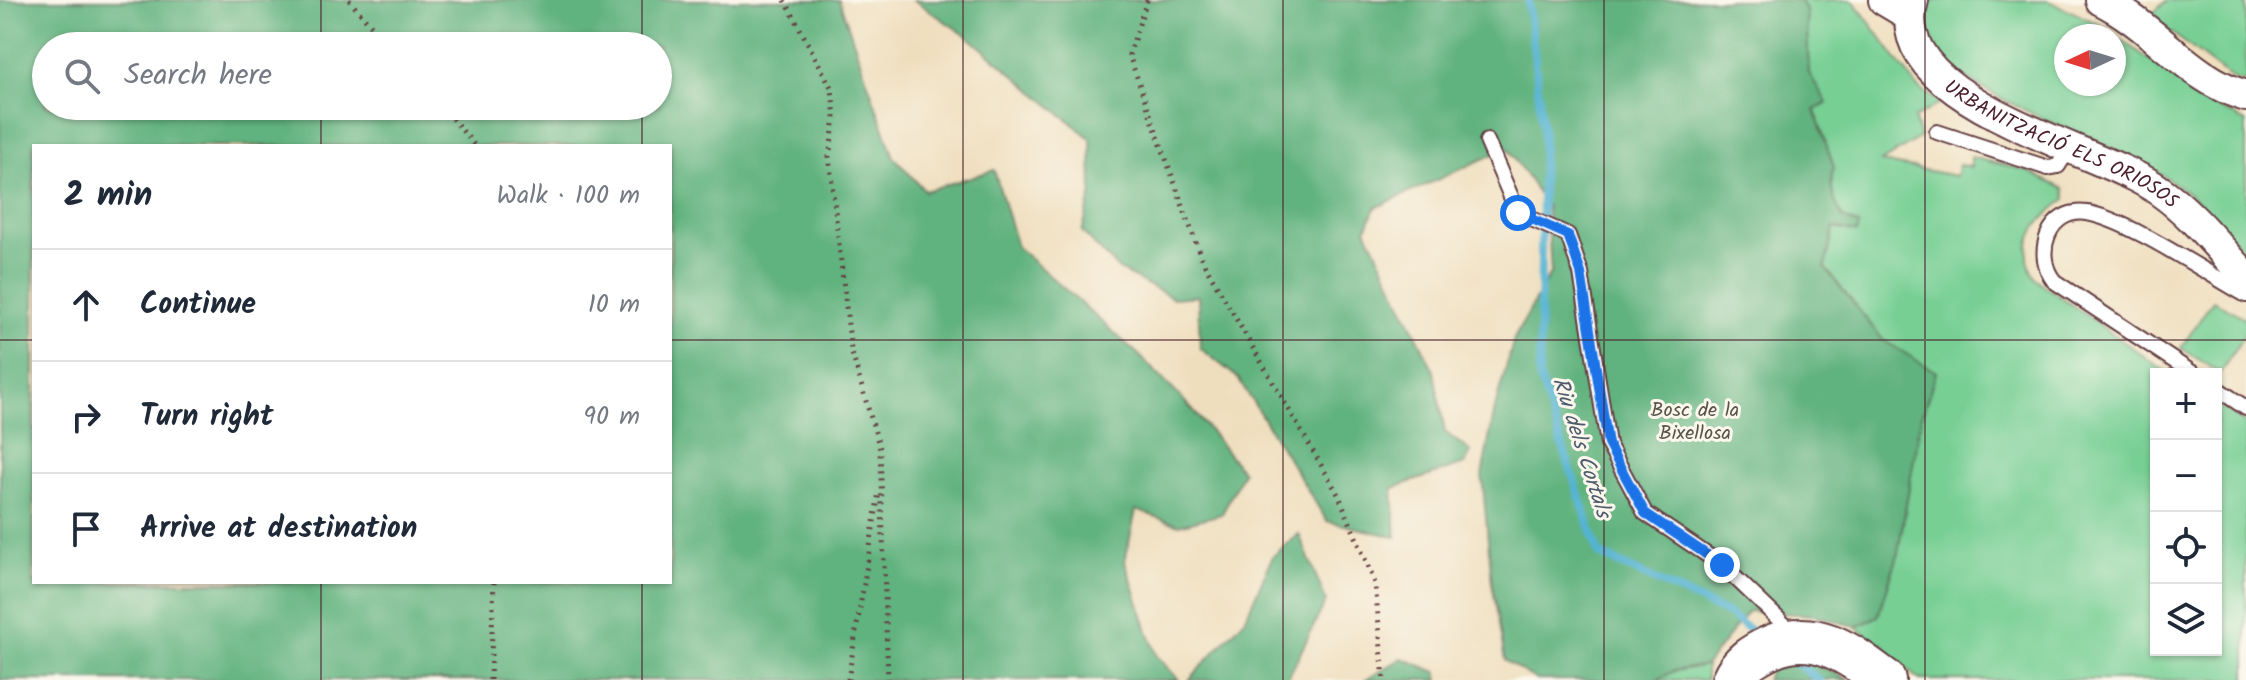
<!DOCTYPE html>
<meta charset="utf-8">
<style>
body{margin:0;font-family:Kalam,sans-serif;background:#f6f6f7;color:#1f2937}
.controls{position:absolute;right:24px;bottom:24px;display:grid;overflow:hidden;border-radius:0px;box-shadow:0 2px 6px #0004}
.controls button{width:72px;height:72px;display:grid;place-items:center;padding:0;border:0;border-bottom:2px solid #e0e1e3;background:#fff;color:#1f2937;font:40px sans-serif}
.compass{position:absolute;left:2054px;top:24px;width:72px;height:72px;border-radius:50%;background:#fff;box-shadow:0 2px 6px #0004;rotate:266deg}
.stop{position:absolute;width:24px;height:24px;margin:-18px;border:6px solid #1a73e8;border-radius:50%;background:#fff}
.stop.end{background:#1a73e8;border-color:#fff;box-shadow:0 2px 8px #0008}
.list{margin:0;padding:0;list-style:none}
h2{display:flex;justify-content:space-between;align-items:center;height:104px;margin:0;padding:0 32px;font-size:34px}
h2 small{font-size:26px;font-weight:400;color:#747a83}
.list li{display:grid;grid-template-columns:52px 1fr auto;gap:24px;align-items:center;box-sizing:border-box;height:112px;padding:0 32px;border-top:2px solid #e0e1e3}
.list b{display:block;font-size:30px;white-space:nowrap}
.list em{font-size:26px;font-style:normal;color:#747a83}
.icon{flex:none;width:44px;height:44px;fill:none;stroke:currentColor;stroke-width:2;stroke-linecap:round;stroke-linejoin:round}
.map{position:relative;flex:none;width:2246px;height:680px;overflow:hidden}
.search{position:absolute;background:#fff;box-shadow:0 2px 6px #0004;left:32px;top:32px;width:640px;height:88px;display:flex;align-items:center;gap:20px;box-sizing:border-box;padding:0 28px;border-radius:44px;color:#747a83;font-size:30px}
.panel{position:absolute;background:#fff;box-shadow:0 2px 6px #0004;left:32px;top:144px;width:640px;height:440px;border-radius:0px}
.map>svg:first-child{display:block}
</style>
<div class="map">
<svg width="2246" height="680" viewBox="0 0 2246 680">
<rect width="100%" height="100%" fill="#fbf7ec"/>
<filter id="ink" filterUnits="userSpaceOnUse"><feTurbulence type="fractalNoise" baseFrequency=".0125" numOctaves="2"/><feDisplacementMap in="SourceGraphic" scale="16" xChannelSelector="R" yChannelSelector="G"/><feConvolveMatrix kernelMatrix="1 2 1 2 8 2 1 2 1" color-interpolation-filters="sRGB"/></filter>
<filter id="wash" filterUnits="userSpaceOnUse"><feTurbulence type="fractalNoise" baseFrequency=".006" numOctaves="4" result="noise"/><feDisplacementMap in="SourceGraphic" scale="32" xChannelSelector="R" yChannelSelector="G"/><feGaussianBlur stdDeviation="1.8" result="paint"/><feColorMatrix in="noise" values="0 0 0 0 0 0 0 0 0 0 0 0 0 0 0 0 0 1.4 0 .05"/><feComposite in="paint" operator="in"/></filter>
<g filter="url(#wash)">
<rect width="100%" height="100%" fill="#efdebd"/>
<g fill="#77cf94" stroke="#607760" stroke-width="2" fill-rule="evenodd">
<path d="M 1799,0 L 1853,0 L 1917,87 L 1941,103 L 1914,118 L 1920,137 L 1881,162 L 1956,176 L 1959,165 L 1971,167 L 1971,157 L 2025,170 L 2064,189 L 2066,199 C 2038,219 2016,244 2035,279 L 2169,374 L 2156,374 L 2156,650 L 2216,650 L 2216,405 L 2246,424 L 2246,680 L 1920,680 L 1857,627 L 1878,616 L 1897,558 L 1921,418 L 1936,373 L 1883,340 L 1825,268 L 1834,228 L 1843,218 C 1835,203 1827,185 1834,168 L 1815,110 L 1826,103 L 1809,74 L 1806,10 Z"/>
<path d="M 1933,0 L 2047,0 L 2099,24 L 2218,108 L 2246,122 L 2246,253 C 2221,224 2199,199 2167,178 C 2106,138 1961,98 1926,39 C 1918,26 1925,11 1933,0 ZM 2066,36 L 2114,36 L 2114,84 L 2066,84 Z"/>
<polygon points="2167,0 2246,0 2246,82 2235,81 2150,16"/>
<polygon points="2213,300 2246,319 2246,332 2220,373 2181,348"/>
<polygon points="1706,665 1706,680 1656,680 1674,671"/>
</g>
<g fill="#61b27e" stroke="#566854" stroke-width="2" fill-rule="evenodd">
<path d="M 0,0 L 839,0 L 894,157 L 925,191 L 994,170 L 1017,247 L 1139,355 L 1192,409 L 1243,472 L 1222,514 L 1179,525 L 1136,510 L 1125,561 L 1156,655 L 1179,680 L 0,680 ZM 46,46 L 658,46 L 658,106 L 46,106 ZM 670,146 L 670,582 L 34,582 L 34,146 Z"/>
<path d="M 914,0 L 1799,0 L 1806,10 L 1809,73 L 1827,103 L 1815,110 L 1834,168 C 1827,185 1835,203 1843,218 L 1859,225 L 1857,233 L 1834,228 L 1825,268 L 1883,340 L 1936,372 L 1921,418 L 1897,558 L 1878,616 L 1857,627 L 1814,615 L 1748,611 L 1706,665 L 1674,671 L 1656,680 L 1537,680 L 1505,661 L 1492,583 L 1482,475 L 1496,404 L 1514,339 L 1551,272 L 1547,206 L 1507,148 L 1375,208 L 1366,229 L 1434,371 L 1445,432 L 1471,452 L 1465,464 L 1393,488 L 1396,537 L 1327,521 L 1238,378 L 1200,348 L 1198,296 L 1173,298 L 1119,270 L 1082,232 L 1092,193 L 1091,139 L 971,39 Z"/>
<polygon points="1299,534 1326,601 1287,680 1189,680 1245,619 1273,556"/>
<polygon points="1402,658 1437,672 1439,680 1366,680"/>
<polygon points="1807,660 1849,680 1766,680 1770,670"/>
</g>
<g fill="none" stroke-linecap="round" stroke-linejoin="round">
<g stroke="#54b3d2" stroke-width="8">
<polyline points="1528,0 1543,133 1539,376 1599,554 1728,614 1761,638"/>
<polyline points="1785,655 1819,680"/>
</g>
</g>
</g>
<g filter="url(#ink)">
<g fill="none" stroke-linecap="round" stroke-linejoin="round">
<g stroke="#633c41" stroke-width="18">
<g id="service">
<polyline points="1937,132 2048,168 2058,166 2070,147"/>
<polyline points="1487,141 1518,213 1568,235 1581,273 1608,444 1645,513 1722,565 1792,632"/>
<path d="M 2194,374 L 2054,281 C 2033,255 2048,207 2087,213 C 2127,219 2208,274 2246,295"/>
<polyline points="2216,388 2246,408"/>
</g>
</g>
<g stroke="#633c41" stroke-width="34">
<g id="minor">
<polyline points="1884,0 1909,15"/>
<path id="s1" d="M 1913,0 C 1883,103 2098,146 2160,191 C 2193,214 2219,248 2246,277"/>
<path d="M 2101,0 C 2154,26 2190,80 2246,96"/>
</g>
</g>
<g stroke="#633c41" stroke-width="46">
<path id="secondary" d="M 1733,680 C 1740,663 1753,655 1770,647 C 1814,627 1849,653 1884,680"/>
</g>
<g stroke="#633c41" stroke-width="5" stroke-dasharray="2 6" stroke-linecap="butt">
<polyline points="349,0 389,46"/>
<polyline points="785,0 832,89 835,118 829,157 851,350 880,449 888,680"/>
<polyline points="1147,0 1129,55 1202,260 1339,496 1375,583 1384,680"/>
<polyline points="442,106 475,146"/>
<polyline points="490,680 494,582"/>
<polyline points="848,680 879,492"/>
</g>
<use href="#service" stroke="#fff" stroke-width="14"/>
<use href="#minor" stroke="#fff" stroke-width="30"/>
<use href="#secondary" stroke="#fff" stroke-width="42"/>
</g>
</g>
<g fill="none" stroke-linecap="round" stroke-linejoin="round" filter="url(#ink)">
<polyline stroke="#1a73e8" stroke-width="10" points="1518,213 1568,235 1581,273 1608,444 1645,513 1722,565"/>
</g>
<path fill="none" stroke="#4a1f2b" stroke-width="2" stroke-opacity="0.55" d="M 321,0 L 321,46M 642,0 L 642,46M 963,0 L 963,680M 1283,0 L 1283,680M 1604,0 L 1604,680M 1925,0 L 1925,680M 321,106 L 321,146M 642,106 L 642,146M 0,340 L 34,340M 670,340 L 2246,340M 321,582 L 321,680M 642,582 L 642,680"/>
<g text-anchor="middle" stroke-width="6" stroke-linejoin="round" paint-order="stroke">
<g font-size="20" fill="#4a1f2b" stroke="#fbf7ec">
<text dy="7" stroke="none"><textPath href="#s1" startOffset="226">URBANITZACIÓ ELS ORIOSOS</textPath></text>
</g>
<g font-size="20" fill="#58544a" stroke="#fbf7ec">
<text x="1695" y="416">Bosc de la<tspan x="1695" dy="23">Bixellosa</tspan></text>
</g>
<g font-size="22" font-style="italic" fill="#4e5a6e" stroke="#fbf7ec">
<text transform="translate(1583 447) rotate(72)" y="8">Riu dels Cortals</text>
</g>
</g>
</svg>
<div class="controls">
<button>+</button>
<button>−</button>
<button><svg class="icon" aria-label="locate" viewBox="0 0 24 24"><circle cx="12" cy="12" r="6"/><path d="M12 2v4M12 18v4M2 12h4M18 12h4"/></svg></button>
<button><svg class="icon" aria-label="layers" viewBox="0 0 24 24"><path d="M12 4l9 5-9 5-9-5zM3 14l9 5 9-5"/></svg></button>
</div>
<svg class="compass" viewBox="-18 -18 36 36"><path d="M0-13l5 13h-10z" fill="#e53935"/><path d="M0 13l5-13h-10z" fill="#747a83"/></svg>
<div class="stop" style="left:1518px;top:213px"></div>
<div class="stop end" style="left:1722px;top:565px"></div>
<div class="search"><svg class="icon" aria-label="search" viewBox="0 0 24 24"><circle cx="10" cy="10" r="6"/><path d="M15 15l6 6"/></svg>Search here</div>
<section class="panel">
<h2>2 min<small>Walk · 100 m</small></h2>
<ul class="list">
<li><svg class="icon" aria-label="ahead" viewBox="0 0 24 24"><path d="M12 20V5M6 11l6-6 6 6"/></svg><div><b>Continue</b></div><em>10 m</em></li>
<li><svg class="icon" aria-label="right" viewBox="0 0 24 24"><path d="M7 20v-9h11M14 6l5 5-5 5"/></svg><div><b>Turn right</b></div><em>90 m</em></li>
<li><svg class="icon" aria-label="arrive" viewBox="0 0 24 24"><path d="M6 21V4h12l-3 4 3 4H6"/></svg><div><b>Arrive at destination</b></div></li>
</ul>
</section>
</div>
